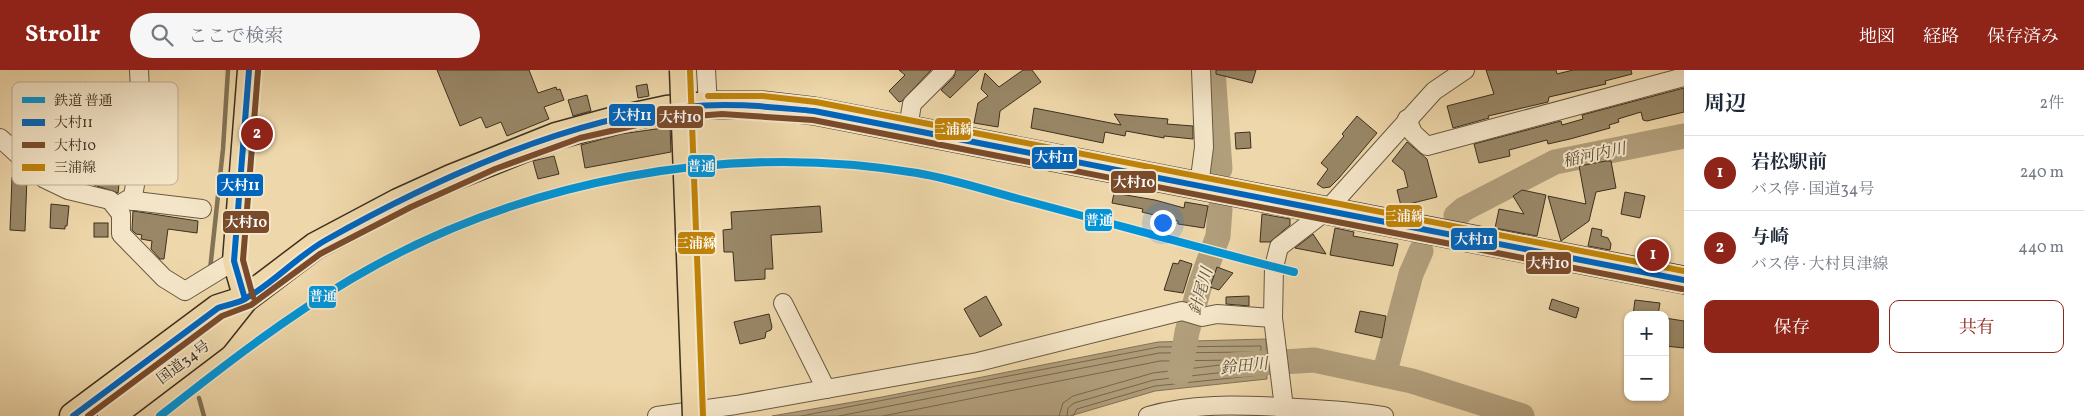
<!DOCTYPE html>
<html lang="ja">
<meta charset="utf-8">
<style>
body{margin:0;font-family:Vollkorn,"Noto Serif JP",serif;background:#f6f6f7;color:#1f2937}
.controls{position:absolute;right:15px;bottom:15px;display:grid;overflow:hidden;border-radius:10px;box-shadow:0 1px 4px #0004}
.controls button{width:45px;height:45px;display:grid;place-items:center;padding:0;border:0;border-bottom:1px solid #e0e1e3;background:#fff;color:#1f2937;font:25px sans-serif}
.you{position:absolute;left:1162px;top:152px;width:18px;height:18px;margin:-12px;border:4px solid #fff;border-radius:50%;background:#1a73e8;box-shadow:0 0 0 8px #1a73e833}
.badge{display:grid;place-items:center;width:32px;height:32px;border-radius:50%;background:#8f2418;color:#fff;font-size:16px;font-weight:700}
.pin{position:absolute;translate:-50% -50%;border:2px solid #fff;box-shadow:0 1px 5px #0006}
.list{margin:0;padding:0;list-style:none}
h2{display:flex;justify-content:space-between;align-items:center;height:65px;margin:0;padding:0 20px;font-size:21px}
h2 small{font-size:16px;font-weight:400;color:#747a83}
.list li{display:grid;grid-template-columns:32px 1fr auto;gap:15px;align-items:center;box-sizing:border-box;height:75px;padding:0 20px;border-top:1px solid #e0e1e3}
.list b{display:block;font-size:19px;white-space:nowrap}
.list p{margin:0;font-size:16px;white-space:nowrap;color:#747a83}
.list em{font-size:16px;font-style:normal;color:#747a83}
.actions{display:flex;gap:10px;padding:15px 20px}
.actions a{flex:1;padding:11px 0;border:1px solid #8f2418;border-radius:10px;text-align:center;font-size:18px;color:#8f2418}
.actions .main{background:#8f2418;color:#fff}
.icon{flex:none;width:28px;height:28px;fill:none;stroke:currentColor;stroke-width:2;stroke-linecap:round;stroke-linejoin:round}
.map{position:relative;flex:none;width:1684px;height:346px;overflow:hidden}
header{display:flex;align-items:center;gap:30px;box-sizing:border-box;height:70px;padding:0 25px;background:#8f2418;color:#fff}
header strong{font-size:24px}
nav{display:flex;gap:28px;margin-inline-start:auto;font-size:18px}
.search{width:350px;height:45px;background:#f6f6f7;display:flex;align-items:center;gap:12px;box-sizing:border-box;padding:0 18px;border-radius:28px;color:#747a83;font-size:19px}
main{display:flex}
aside{flex:1;background:#fff}
.map>svg:first-child{display:block}
</style>
<header>
<strong>Strollr</strong>
<div class="search"><svg class="icon" aria-label="search" viewBox="0 0 24 24"><circle cx="10" cy="10" r="6"/><path d="M15 15l6 6"/></svg>ここで検索</div>
<nav><a>地図</a><a>経路</a><a>保存済み</a></nav>
</header>
<main>
<div class="map">
<svg width="1684" height="346" viewBox="0 0 1684 346">
<rect width="100%" height="100%" fill="#eed7aa"/>
<filter id="stains"><feTurbulence type="fractalNoise" baseFrequency=".004" numOctaves="4"/><feColorMatrix values="0 0 0 0 .2 0 0 0 0 .09 0 0 0 0 .02 0 0 0 .5 -.17"/></filter>
<radialGradient id="worn" r=".72"><stop offset=".6" stop-color="#630" stop-opacity="0"/><stop offset="1" stop-color="#630" stop-opacity=".3"/></radialGradient>
<polygon fill="#b19e7b" stroke="#827256" points="1266,269 1267,309 1155,321 1070,346 772,346 882,327 1158,272"/>
<g fill="none" stroke-linecap="round" stroke-linejoin="round">
<g stroke="#76674d" stroke-width="1">
<polyline points="801,346 1159,277 1261,276 1260,305 1155,316 1077,339 1073,346"/>
<polyline points="839,346 1159,283 1255,282 1253,299 1154,310 1074,333 1068,338 1067,346"/>
<polyline points="883,346 1160,291 1239,290 1237,293 1153,303 1073,326 1063,333 1059,346"/>
</g>
<g stroke="#827256" stroke-width="4.5">
<polyline points="210,200 223,79 228,0"/>
<polyline points="199,328 204,346"/>
</g>
<g stroke="#b19e7b" stroke-width="25">
<polyline points="1213,0 1220,99"/>
<polyline points="1456,146 1464,139 1555,92 1684,66"/>
<polyline points="1233,295 1314,290 1412,311 1522,346"/>
<polyline points="1180,303 1187,262 1199,218 1218,166 1220,139"/>
<polyline points="1384,305 1411,204 1421,181"/>
</g>
</g>
<g fill="#998767" stroke="#3c301f">
<polygon points="437,0 529,0 538,23 556,17 557,20 560,19 564,30 544,37 549,49 507,66 501,52 486,58 481,47 460,56"/>
<polygon points="899,0 931,0 902,31 899,32 889,21 905,5"/>
<polygon points="956,0 979,0 950,28 941,20 954,7"/>
<polygon points="1023,0 1032,0 1041,12 1000,41 998,57 974,53 978,33 988,26 981,19 985,3 999,17"/>
<polygon points="1216,0 1256,0 1252,13 1216,4"/>
<polygon points="1486,0 1556,0 1557,4 1573,0 1631,0 1632,4 1605,11 1606,14 1549,27 1548,32 1488,46 1489,48 1453,58 1447,36 1494,24"/>
<polygon points="85,12 105,18 99,36 80,31"/>
<polygon points="647,14 649,26 638,28 636,16"/>
<polygon points="1684,18 1684,42 1647,51 1643,50 1641,42 1618,49 1619,52 1609,55 1610,58 1570,69 1548,74 1547,70 1509,80 1510,86 1479,93 1474,74 1561,51 1562,55 1583,49 1582,45"/>
<polygon points="587,25 591,41 573,46 568,30"/>
<polygon points="1034,38 1121,55 1114,44 1168,49 1167,54 1193,56 1193,69 1164,66 1164,68 1126,61 1125,66 1105,62 1103,73 1031,58"/>
<polygon points="118,42 132,44 132,50 123,106 120,106 118,123 94,115 96,103 99,104 105,62 114,63"/>
<polygon points="1357,46 1377,63 1339,108 1330,117 1323,118 1317,114 1328,99 1321,93 1344,66 1342,64"/>
<polygon points="670,57 671,82 585,98 581,75 621,64"/>
<polygon points="1250,62 1251,78 1236,79 1235,63"/>
<polygon points="1407,72 1427,89 1437,127 1401,136 1397,120 1408,117 1404,101 1392,91"/>
<polygon points="554,86 559,104 538,109 533,91"/>
<polygon points="1606,91 1611,91 1616,118 1596,122 1589,151 1561,171 1548,126 1586,134 1579,96"/>
<polygon points="12,107 27,107 25,161 10,160"/>
<polygon points="1522,120 1546,125 1537,166 1495,158 1499,139 1524,144 1513,126"/>
<polygon points="1625,122 1645,126 1640,148 1621,144"/>
<polygon points="1114,123 1155,130 1184,138 1185,132 1208,136 1204,158 1178,154 1178,151 1142,142 1143,139 1112,133"/>
<polygon points="51,134 69,136 67,156 65,156 65,159 50,158"/>
<polygon points="820,136 822,162 771,165 773,199 765,199 765,209 735,211 733,182 724,182 723,160 732,159 731,142"/>
<polygon points="133,141 198,151 197,163 168,159 164,189 160,189 151,179 152,171 141,169 142,165 136,164 132,160"/>
<polygon points="1262,144 1290,149 1290,155 1270,172 1260,172"/>
<rect x="94" y="153" width="14" height="14"/>
<polygon points="1335,158 1354,162 1353,166 1398,174 1393,196 1330,185"/>
<polygon points="1592,158 1602,160 1601,166 1608,168 1611,174 1610,180 1588,176"/>
<polygon points="1313,164 1326,184 1295,178"/>
<polygon points="1180,190 1192,194 1183,223 1164,220 1173,193 1178,194"/>
<polygon points="1217,197 1233,203 1219,220 1210,217"/>
<polygon points="986,226 1002,255 980,267 964,239"/>
<polygon points="1249,226 1249,236 1226,234 1226,227"/>
<polygon points="1552,229 1579,238 1576,248 1549,239"/>
<polygon points="1635,230 1660,233 1658,245 1633,245"/>
<polygon points="1360,241 1386,246 1382,268 1355,262"/>
<polygon points="769,244 772,257 771,260 766,262 765,268 740,274 734,252"/>
<polygon points="1665,248 1684,251 1684,278 1665,276"/>
</g>
<g fill="none" stroke-linecap="round" stroke-linejoin="round">
<g stroke="#685a42" stroke-width="20">
<g id="minor">
<polyline points="706,0 708,35"/>
<polyline points="1407,49 1413,63 1427,76 1684,7"/>
<polyline points="908,58 912,34 946,0"/>
<polyline points="0,68 45,109 68,120 110,130 121,144 121,164 164,208 185,221 234,191"/>
<polyline points="1199,116 1204,77 1201,0"/>
<polyline points="132,131 146,56 140,21 139,0"/>
<polyline points="122,133 127,130 202,139"/>
<polyline points="783,233 826,319"/>
<polyline points="657,346 736,335 978,292 1182,241 1202,247 1217,244 1273,248"/>
<path d="M 1148,346 C 1191,333 1237,335 1281,337 C 1316,339 1349,340 1384,346"/>
<polyline points="1285,346 1273,248 1274,197 1279,177 1326,141 1434,21 1465,0"/>
</g>
</g>
<g stroke="#3c301f" stroke-width="25">
<polyline id="major" points="245,229 234,191 249,0"/>
</g>
<g stroke="#3c301f" stroke-width="29">
<g id="highway">
<polyline points="73,346 218,238 243,230"/>
<polyline points="111,346 214,268 245,229 315,176 398,132 451,108 556,66 611,51 667,39 708,35 763,35 814,41 1684,210"/>
</g>
</g>
<use href="#minor" stroke="#f4e5c8" stroke-width="18"/>
<use href="#major" stroke="#eed7aa" stroke-width="22"/>
<use href="#highway" stroke="#eed7aa" stroke-width="26"/>
<g stroke="#3c301f" stroke-width="25" stroke-linecap="butt">
<polyline id="major-bridge" points="681,0 694,346"/>
</g>
<use href="#major-bridge" stroke="#eed7aa" stroke-width="22"/>
<g stroke="#f4e5c8" stroke-width="10">
<g id="bus-1">
<polyline points="245,229 234,191 249,0"/>
<path d="M 73,346 L 218,238 C 226,235 235,234 243,230 C 273,214 296,187 326,170 C 429,112 567,48 686,37 C 728,32 771,37 814,41 L 1684,210"/>
</g>
</g>
<g stroke="#f4e5c8" stroke-width="10">
<g id="bus-2">
<polyline points="253,227 243,190 258,1"/>
<polyline points="88,346 222,246 251,235 320,184 411,137 495,99 580,68 668,48 722,44 813,50 1682,219"/>
</g>
</g>
<g stroke="#f4e5c8" stroke-width="10">
<g id="bus-3">
<polyline points="690,0 703,346"/>
<polyline points="708,26 763,26 816,32 1684,201"/>
</g>
</g>
<use href="#bus-1" stroke="#0065bd" stroke-width="6"/>
<use href="#bus-2" stroke="#7a4b2a" stroke-width="6"/>
<use href="#bus-3" stroke="#bf8309" stroke-width="6"/>
<g stroke="#f4e5c8" stroke-width="11">
<path id="rail-1" d="M 160,346 C 222,297 285,248 353,208 C 520,110 726,71 917,103 C 953,109 988,121 1023,130 C 1114,154 1203,179 1294,202"/>
</g>
<use href="#rail-1" stroke="#0095d9" stroke-width="8"/>
</g>
<g text-anchor="middle" stroke-width="4" stroke-linejoin="round" paint-order="stroke">
<g font-size="15" fill="#3c301f" stroke="#f4e5c8">
<text transform="translate(183 292) rotate(-37)" y="5">国道34号</text>
</g>
<g font-size="16" font-style="italic" fill="#594c36" stroke="#f4e5c8">
<text transform="translate(1594 84) rotate(-12)" y="6">稲河内川</text>
<text transform="translate(1200 221) rotate(-74)" y="6">針尾川</text>
<text transform="translate(1244 295) rotate(-6)" y="6">鈴田川</text>
</g>
</g>
<rect x="12" y="12" width="166" height="103" rx="8" fill="#f4e5c8" stroke="#bdaf95" stroke-width="1"/>
<rect x="22" y="27" width="23" height="6" fill="#0095d9"/>
<rect x="22" y="49" width="23" height="7" fill="#0065bd"/>
<rect x="22" y="72" width="23" height="6" fill="#7a4b2a"/>
<rect x="22" y="94" width="23" height="7" fill="#bf8309"/>
<g font-size="14" fill="#3c301f">
<text x="54" y="35">鉄道 普通</text>
<text x="54" y="57">大村11</text>
<text x="54" y="80">大村10</text>
<text x="54" y="102">三浦線</text>
</g>
<g stroke="#f4e5c8" stroke-width="2">
<rect x="608" y="33" width="48" height="24" rx="5" fill="#0065bd"/>
<rect x="656" y="35" width="48" height="24" rx="5" fill="#7a4b2a"/>
<rect x="934" y="47" width="38" height="24" rx="5" fill="#bf8309"/>
<rect x="1031" y="76" width="47" height="24" rx="5" fill="#0065bd"/>
<rect x="687" y="84" width="29" height="24" rx="5" fill="#0095d9"/>
<rect x="1110" y="100" width="47" height="24" rx="5" fill="#7a4b2a"/>
<rect x="216" y="103" width="48" height="24" rx="5" fill="#0065bd"/>
<rect x="1385" y="134" width="38" height="24" rx="5" fill="#bf8309"/>
<rect x="1084" y="138" width="29" height="24" rx="5" fill="#0095d9"/>
<rect x="222" y="140" width="48" height="24" rx="5" fill="#7a4b2a"/>
<rect x="1450" y="157" width="48" height="24" rx="5" fill="#0065bd"/>
<rect x="677" y="161" width="39" height="24" rx="5" fill="#bf8309"/>
<rect x="1525" y="181" width="47" height="24" rx="5" fill="#7a4b2a"/>
<rect x="308" y="215" width="29" height="24" rx="5" fill="#0095d9"/>
</g>
<g font-size="14" text-anchor="middle" font-weight="bold" fill="#fff">
<text x="632" y="50">大村11</text>
<text x="680" y="52">大村10</text>
<text x="953" y="64">三浦線</text>
<text x="1054" y="92">大村11</text>
<text x="701" y="101">普通</text>
<text x="1134" y="117">大村10</text>
<text x="240" y="120">大村11</text>
<text x="1404" y="151">三浦線</text>
<text x="1099" y="155">普通</text>
<text x="246" y="157">大村10</text>
<text x="1474" y="174">大村11</text>
<text x="696" y="178">三浦線</text>
<text x="1548" y="198">大村10</text>
<text x="323" y="231">普通</text>
</g>
<rect width="100%" height="100%" filter="url(#stains)"/>
<rect width="100%" height="100%" fill="url(#worn)"/>
</svg>
<div class="controls">
<button>+</button>
<button>−</button>
</div>
<div class="you"></div>
<div class="pin badge" style="left:1653px;top:185px">1</div>
<div class="pin badge" style="left:257px;top:64px">2</div>
</div>
<aside>
<h2>周辺<small>2件</small></h2>
<ul class="list">
<li><span class="badge">1</span><div><b>岩松駅前</b><p>バス停 · 国道34号</p></div><em>240 m</em></li>
<li><span class="badge">2</span><div><b>与崎</b><p>バス停 · 大村貝津線</p></div><em>440 m</em></li>
</ul>
<div class="actions"><a class="main">保存</a><a>共有</a></div>
</aside>
</main>
